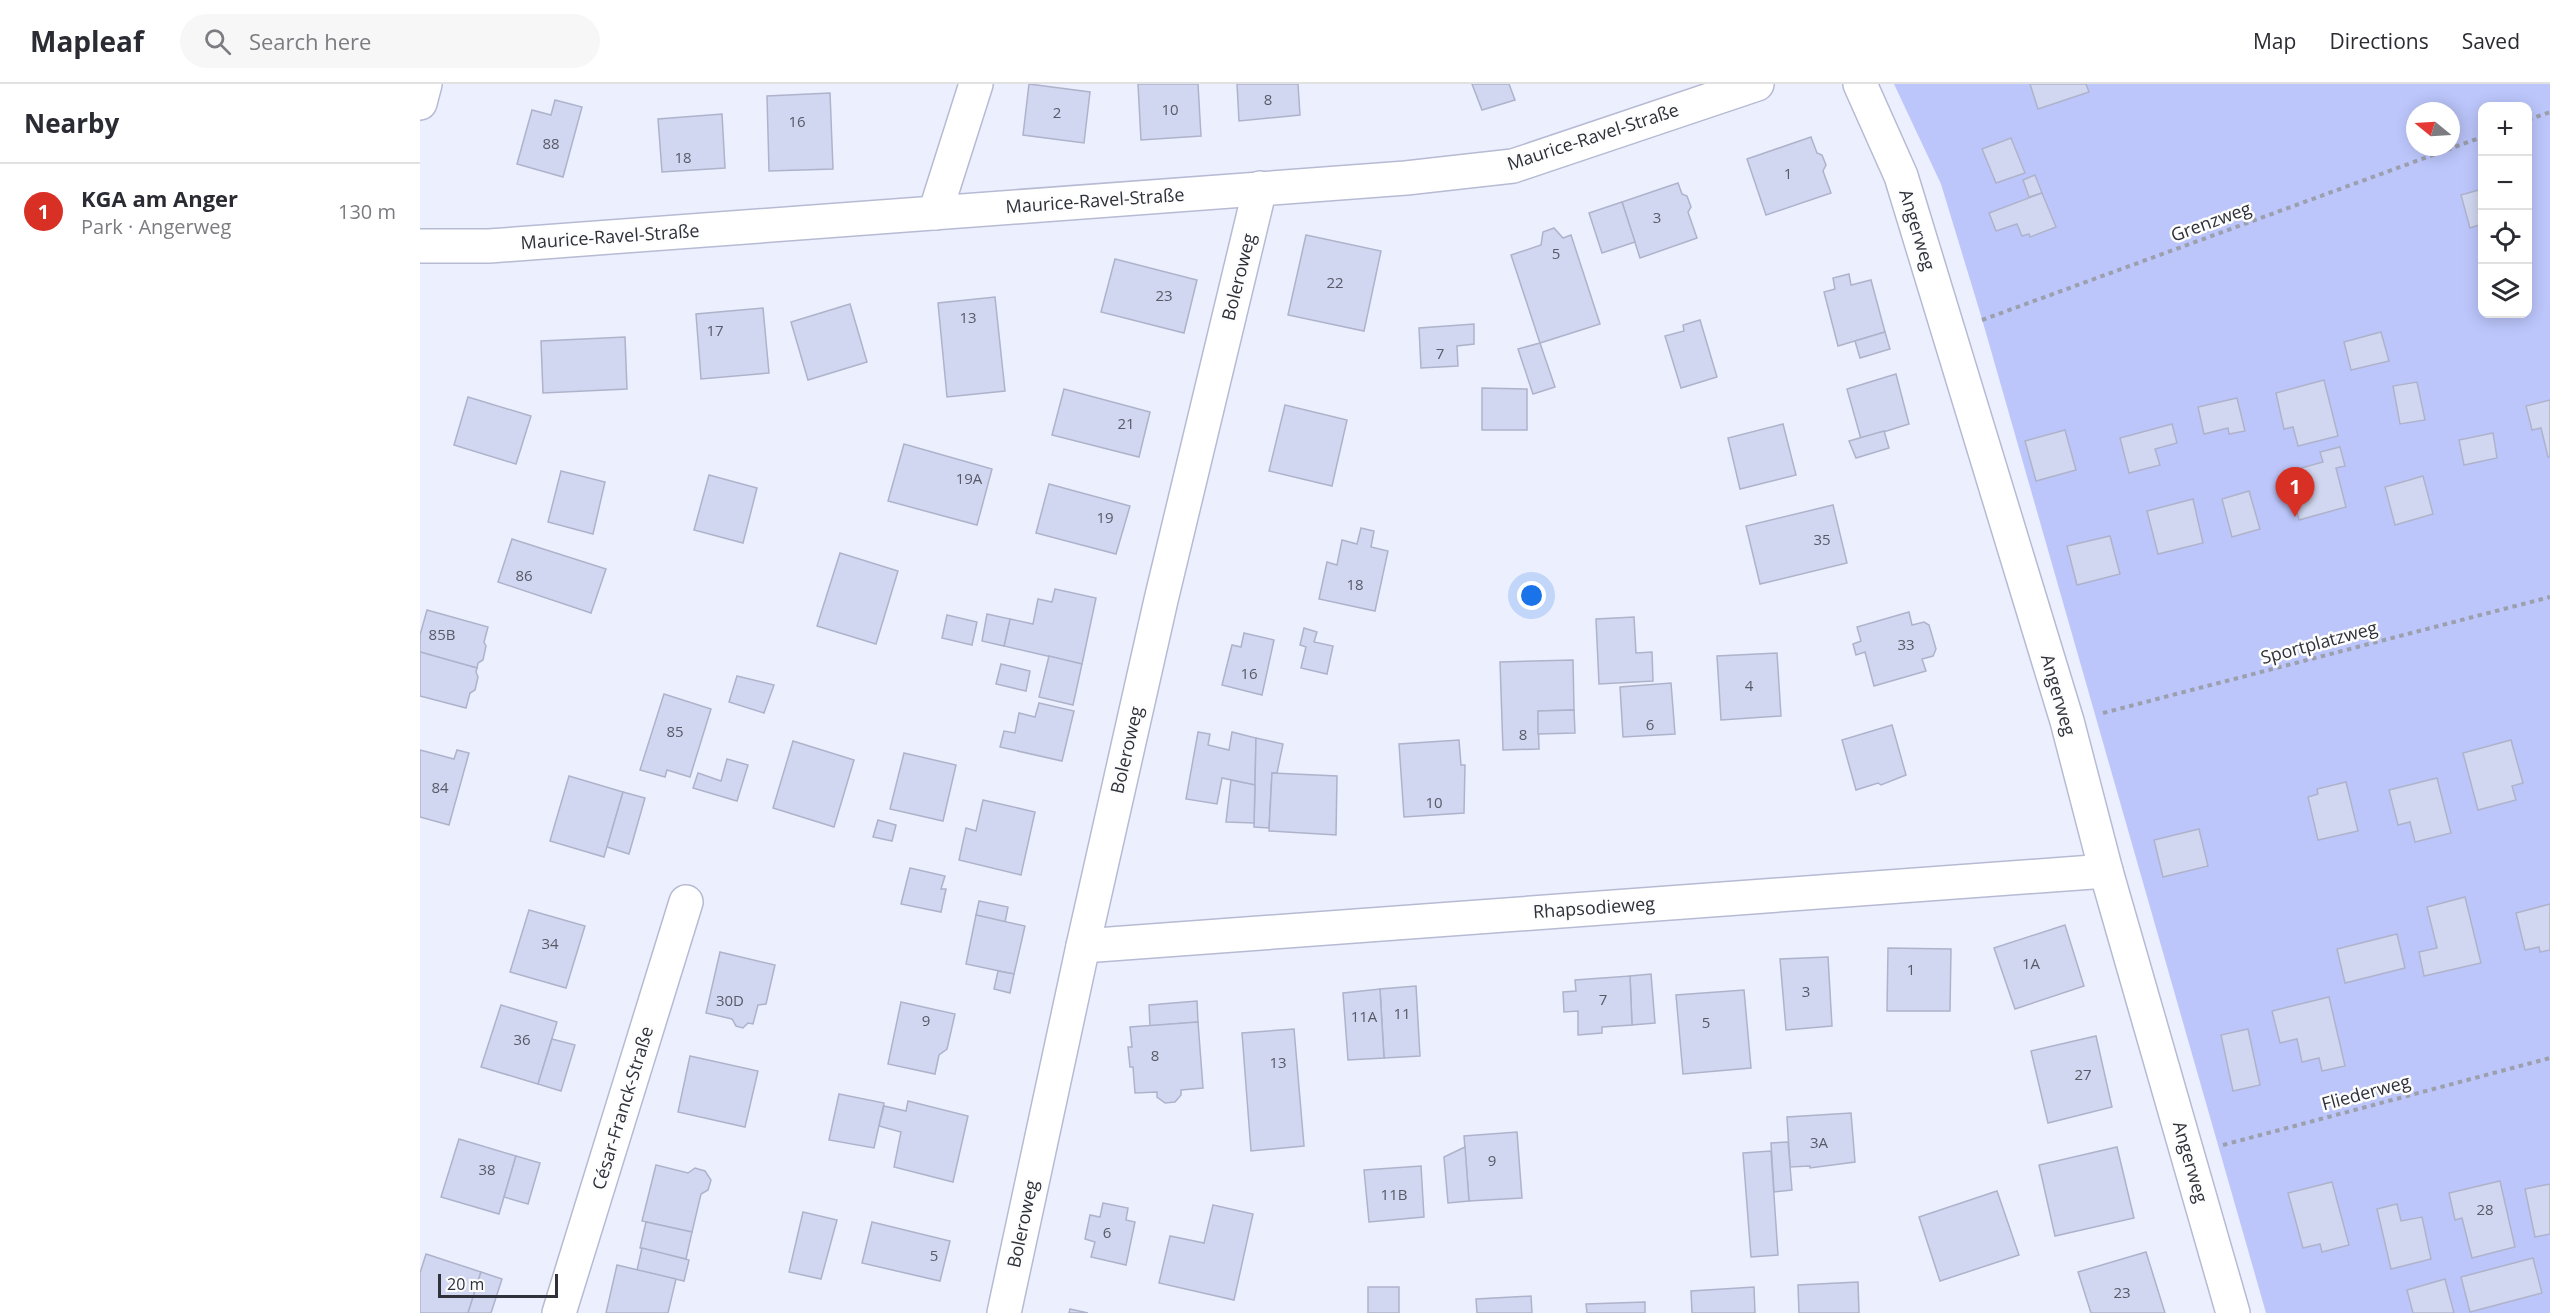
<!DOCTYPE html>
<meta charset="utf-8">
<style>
body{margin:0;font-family:"Open Sans",sans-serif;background:#f7f7f7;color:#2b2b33}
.controls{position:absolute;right:18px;top:18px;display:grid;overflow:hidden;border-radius:12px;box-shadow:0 3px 15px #0003}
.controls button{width:54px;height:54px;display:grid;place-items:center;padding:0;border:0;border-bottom:2px solid #e1e1e2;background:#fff;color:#2b2b33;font:30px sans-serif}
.compass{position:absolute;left:1986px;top:18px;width:54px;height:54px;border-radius:50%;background:#fff;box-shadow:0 3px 15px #0003;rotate:288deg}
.scale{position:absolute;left:18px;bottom:15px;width:120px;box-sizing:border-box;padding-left:6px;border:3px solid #2f313b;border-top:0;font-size:16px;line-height:21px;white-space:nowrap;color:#2f313b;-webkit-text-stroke:4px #fdfdfd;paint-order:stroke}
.you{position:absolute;left:1112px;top:512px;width:21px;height:21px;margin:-15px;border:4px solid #fff;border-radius:50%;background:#1a73e8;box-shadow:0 0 0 9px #1a73e833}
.badge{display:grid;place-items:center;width:39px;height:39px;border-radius:50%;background:#d93025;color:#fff;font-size:20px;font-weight:700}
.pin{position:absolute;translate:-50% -50px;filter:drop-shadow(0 2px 3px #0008)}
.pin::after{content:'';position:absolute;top:32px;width:21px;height:18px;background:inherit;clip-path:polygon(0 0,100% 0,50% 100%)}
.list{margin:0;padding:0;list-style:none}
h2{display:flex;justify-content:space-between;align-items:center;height:78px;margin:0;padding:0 24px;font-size:26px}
h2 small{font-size:20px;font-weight:400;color:#7c7c81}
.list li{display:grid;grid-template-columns:39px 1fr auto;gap:18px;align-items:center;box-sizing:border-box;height:96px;padding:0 24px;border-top:2px solid #e1e1e2}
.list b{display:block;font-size:22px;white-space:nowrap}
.list p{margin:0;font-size:20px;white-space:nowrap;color:#7c7c81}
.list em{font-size:20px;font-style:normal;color:#7c7c81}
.icon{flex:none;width:33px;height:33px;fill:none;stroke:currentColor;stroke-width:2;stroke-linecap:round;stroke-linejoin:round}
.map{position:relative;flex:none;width:2130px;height:1229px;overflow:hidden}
header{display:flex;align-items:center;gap:36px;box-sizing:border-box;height:84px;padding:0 30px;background:#fff;border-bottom:2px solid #e1e1e2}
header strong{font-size:28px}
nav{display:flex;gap:33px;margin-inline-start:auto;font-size:21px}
.search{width:420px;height:54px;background:#f7f7f7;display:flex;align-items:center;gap:15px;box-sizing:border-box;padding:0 21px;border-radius:33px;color:#7c7c81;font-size:22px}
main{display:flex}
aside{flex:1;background:#fff}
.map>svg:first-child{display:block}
</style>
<header>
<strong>Mapleaf</strong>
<div class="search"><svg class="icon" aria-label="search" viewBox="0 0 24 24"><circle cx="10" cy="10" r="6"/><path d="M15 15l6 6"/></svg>Search here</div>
<nav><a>Map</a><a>Directions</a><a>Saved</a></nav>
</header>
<main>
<aside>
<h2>Nearby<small></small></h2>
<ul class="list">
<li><span class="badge">1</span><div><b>KGA am Anger</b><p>Park · Angerweg</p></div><em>130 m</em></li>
</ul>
</aside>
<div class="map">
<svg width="2130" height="1229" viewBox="0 0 2130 1229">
<rect width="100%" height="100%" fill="#eceffe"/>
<path fill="#bcc6fb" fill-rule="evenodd" d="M 1474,0 L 2130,0 L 2130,1229 L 1846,1229 L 1562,235 L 1521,100 ZM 2062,22 L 2108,22 L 2108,230 L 2062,230 ZM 1995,27 L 2031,27 L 2031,63 L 1995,63 Z"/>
<g fill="#d1d7f0" stroke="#aeb3cb" stroke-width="1.5">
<polygon points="609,0 670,8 664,59 603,51"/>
<polygon points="718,0 778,0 781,52 721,56"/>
<polygon points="817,0 878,0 880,31 819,37"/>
<polygon points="1052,0 1089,0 1095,16 1062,26"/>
<polygon points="1610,0 1666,0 1669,8 1618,25"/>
<polygon points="410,9 413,85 349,87 347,12"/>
<polygon points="135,16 162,23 143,93 97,80 112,26 131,31"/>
<polygon points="302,30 305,84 242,88 238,35"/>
<polygon points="1391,53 1397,69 1402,71 1406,81 1403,87 1411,109 1346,131 1327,75"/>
<polygon points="1591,54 1605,89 1576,99 1562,65"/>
<polygon points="1615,91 1622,109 1609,113 1603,96"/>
<polygon points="1258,99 1262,110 1267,112 1271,123 1268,128 1277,154 1220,174 1202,118"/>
<polygon points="2062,105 2062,140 2050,144 2041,111"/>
<polygon points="1622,109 1636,143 1610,153 1609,150 1602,152 1597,140 1576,147 1569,129"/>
<polygon points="1202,118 1215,158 1182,169 1169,129"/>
<polygon points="1134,144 1143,154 1151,151 1180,240 1120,259 1091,171 1121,161 1123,148"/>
<polygon points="886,151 961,167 944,247 868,231"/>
<polygon points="695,175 777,196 764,249 681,228"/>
<polygon points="1429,190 1431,201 1451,196 1465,248 1418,262 1404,208 1415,205 1413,194"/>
<polygon points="575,213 585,307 527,313 518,219"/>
<polygon points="430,220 447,278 388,296 371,238"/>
<polygon points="343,224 349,289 281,295 276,230"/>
<polygon points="1280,236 1297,293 1261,304 1245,252 1264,247 1263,241"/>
<polygon points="1054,240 1054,260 1037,262 1038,282 1001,284 999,244"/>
<polygon points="1465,248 1470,265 1440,274 1435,257"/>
<polygon points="1961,248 1969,277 1931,286 1924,258"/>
<polygon points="205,253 207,305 123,309 121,257"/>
<polygon points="1120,259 1135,303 1113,310 1098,265"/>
<polygon points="1476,290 1489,340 1441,355 1427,305"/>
<polygon points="1904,296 1918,352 1878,362 1873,343 1864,345 1856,309"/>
<polygon points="1997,298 2005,336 1980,340 1973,302"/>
<polygon points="1062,304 1107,305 1107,346 1062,346"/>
<polygon points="644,305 730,328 719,373 632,351"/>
<polygon points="48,313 111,332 96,380 34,361"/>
<polygon points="1817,314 1825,347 1809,350 1808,344 1784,350 1778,323"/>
<polygon points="2130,316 2130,373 2128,373 2121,344 2112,346 2106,322"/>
<polygon points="865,321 927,336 912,402 849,387"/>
<polygon points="1363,340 1376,391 1320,405 1308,354"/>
<polygon points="1752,340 1757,359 1735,365 1740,381 1709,389 1700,354"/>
<polygon points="1645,346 1656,386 1616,397 1605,357"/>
<polygon points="1464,347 1469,364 1436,374 1429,357"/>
<polygon points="2073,349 2077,374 2044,381 2039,356"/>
<polygon points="484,360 572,385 557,441 468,417"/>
<polygon points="1920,363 1925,382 1916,384 1926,423 1879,436 1867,388 1903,378 1900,368"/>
<polygon points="141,387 185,398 173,450 128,438"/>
<polygon points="289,391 337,404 323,459 274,446"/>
<polygon points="2003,392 2013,430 1975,441 1965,403"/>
<polygon points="629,400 710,422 696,470 616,449"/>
<polygon points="1829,407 1840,445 1812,453 1802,415"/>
<polygon points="1773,415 1783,459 1738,470 1727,427"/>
<polygon points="1413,421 1427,479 1340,500 1326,442"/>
<polygon points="941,444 954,447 951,463 968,467 955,527 899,515 907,478 917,481 922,456 937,460"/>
<polygon points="1690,452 1700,490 1657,501 1647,462"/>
<polygon points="92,455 186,485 171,529 78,498"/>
<polygon points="420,469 478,487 456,560 397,542"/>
<polygon points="635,505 676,514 662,580 584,562 590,535 613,540 618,515 632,518"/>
<polygon points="7,526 68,543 64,558 66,562 63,576 58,579 57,584 0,568 0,551"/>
<polygon points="1489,528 1492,541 1504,538 1509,541 1516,565 1513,572 1502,575 1506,587 1454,602 1445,568 1436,571 1433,560 1441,557 1437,543"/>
<polygon points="567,530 590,535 584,562 562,557"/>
<polygon points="527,531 557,538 552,561 522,554"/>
<polygon points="1214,533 1216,569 1232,568 1233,597 1179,600 1176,535"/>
<polygon points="884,544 897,548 894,558 913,562 907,590 881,584 886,563 880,561"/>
<polygon points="824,549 854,556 842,611 802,601 812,561 821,563"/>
<polygon points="0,568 57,584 56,588 58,593 55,606 50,609 46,624 0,612"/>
<polygon points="1357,569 1361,632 1301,636 1297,572"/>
<polygon points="629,572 662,580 653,621 619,613"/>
<polygon points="1153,576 1154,626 1118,627 1119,665 1083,666 1080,578"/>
<polygon points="581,580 610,587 606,607 576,600"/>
<polygon points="317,592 354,601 344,629 309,618"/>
<polygon points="1251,599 1255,650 1203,653 1200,603"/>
<polygon points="244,610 291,625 270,693 247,686 245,693 220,686"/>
<polygon points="619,619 654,627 642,677 580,663 584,647 595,649 599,629 615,633"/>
<polygon points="1154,626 1155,649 1118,650 1118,627"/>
<polygon points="1472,641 1486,691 1461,701 1458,699 1436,706 1422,656"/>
<polygon points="778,648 790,650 788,661 809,666 812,648 836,654 835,701 802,694 797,720 766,715"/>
<polygon points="836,654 863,660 857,689 852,689 849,744 834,743"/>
<polygon points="1039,656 1041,681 1045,681 1044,729 984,733 979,660"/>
<polygon points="2091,656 2103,699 2092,702 2096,716 2058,726 2043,669"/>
<polygon points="373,657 434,676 414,743 353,724"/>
<polygon points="0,666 34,675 37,666 49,669 29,741 0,733"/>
<polygon points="484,669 536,681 523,737 470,725"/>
<polygon points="307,675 328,681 317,717 273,704 278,689 301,697"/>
<polygon points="852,689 917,692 916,751 849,747"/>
<polygon points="149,692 203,708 184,773 130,757"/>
<polygon points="2017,694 2031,749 1995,758 1990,738 1978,741 1969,706"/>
<polygon points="811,696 835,701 834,739 806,738"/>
<polygon points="1926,698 1938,747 1898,756 1888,713 1898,710 1897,705"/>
<polygon points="203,708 225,714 209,770 187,763"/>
<polygon points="563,716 615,728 601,791 539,776 546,744 556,747"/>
<polygon points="458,736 476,741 472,757 453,753"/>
<polygon points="1779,745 1788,782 1743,793 1734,756"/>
<polygon points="490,784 525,792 521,805 526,805 521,828 481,820"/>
<polygon points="2045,813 2061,879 2004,892 1999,868 2017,864 2007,823"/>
<polygon points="559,817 588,823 585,838 556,831"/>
<polygon points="2130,820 2130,866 2120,868 2119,863 2105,866 2096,829"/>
<polygon points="109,826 165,842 146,904 90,888"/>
<polygon points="556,831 605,842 594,890 546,880"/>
<polygon points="1645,841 1664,902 1595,925 1574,864"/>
<polygon points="1977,850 1985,884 1925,899 1917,865"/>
<polygon points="1468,864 1531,865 1530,927 1467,927"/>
<polygon points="300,868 355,881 346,920 338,921 333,940 328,939 323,944 316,942 312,935 286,929"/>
<polygon points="1408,873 1412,942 1366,946 1360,875"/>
<polygon points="578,887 594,890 590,909 574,905"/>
<polygon points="1231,890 1235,939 1212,941 1210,892"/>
<polygon points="1210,892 1212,941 1182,943 1182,949 1158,951 1158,927 1144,928 1143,908 1156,907 1155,896"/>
<polygon points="996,902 1000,972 964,974 960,905"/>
<polygon points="960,905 964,974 928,976 923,909"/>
<polygon points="1324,906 1331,984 1263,990 1256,911"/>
<polygon points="1909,913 1925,982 1902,987 1899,974 1882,978 1877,955 1860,959 1852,927"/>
<polygon points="777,917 778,938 730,942 729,921"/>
<polygon points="481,918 535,930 527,965 519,971 515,990 468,980"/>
<polygon points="81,921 137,938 118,1000 61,983"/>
<polygon points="778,938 783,1004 761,1006 761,1011 755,1018 745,1019 737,1013 737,1008 715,1009 713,983 710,983 708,963 712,963 710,943"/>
<polygon points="874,945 884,1062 831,1067 822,949"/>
<polygon points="1828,945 1840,1001 1813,1007 1801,951"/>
<polygon points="1676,952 1692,1023 1628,1039 1611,967"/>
<polygon points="132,955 155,961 141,1007 118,1000"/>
<polygon points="270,972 338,987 325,1043 258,1028"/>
<polygon points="419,1010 464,1019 454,1064 409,1056"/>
<polygon points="488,1017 548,1032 533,1098 474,1083 481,1048 459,1042 464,1022 486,1027"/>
<polygon points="1431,1029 1435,1078 1390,1084 1390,1082 1370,1083 1367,1033"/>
<polygon points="1097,1048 1102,1114 1049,1117 1044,1052"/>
<polygon points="39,1055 96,1072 79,1130 21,1113"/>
<polygon points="1368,1058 1372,1106 1354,1108 1351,1059"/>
<polygon points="1045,1063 1049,1117 1028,1119 1024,1073"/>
<polygon points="1697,1063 1714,1134 1635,1152 1619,1081"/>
<polygon points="1351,1067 1358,1171 1331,1173 1323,1069"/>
<polygon points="96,1072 120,1079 108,1120 84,1113"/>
<polygon points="236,1081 268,1089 275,1084 285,1087 291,1096 288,1106 281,1110 272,1148 222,1137"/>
<polygon points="1001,1082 1004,1133 949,1138 944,1086"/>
<polygon points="2080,1097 2095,1163 2052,1174 2042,1134 2035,1136 2029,1109"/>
<polygon points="1912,1098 1929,1161 1902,1168 1900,1160 1883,1164 1868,1109"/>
<polygon points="2130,1100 2130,1150 2115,1153 2105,1105"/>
<polygon points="1577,1107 1599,1171 1520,1197 1499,1133"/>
<polygon points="683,1119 708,1124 706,1136 715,1138 706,1181 671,1173 675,1158 665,1155 670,1131 680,1133"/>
<polygon points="1977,1120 1981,1137 2002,1133 2011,1175 1971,1185 1957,1125"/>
<polygon points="793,1121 833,1130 814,1216 739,1199 750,1152 784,1159"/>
<polygon points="383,1128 417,1136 401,1195 369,1188"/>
<polygon points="226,1138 272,1148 266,1175 220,1164"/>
<polygon points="452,1138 530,1157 520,1197 442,1179"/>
<polygon points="222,1164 269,1176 264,1197 217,1186"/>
<polygon points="1726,1168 1745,1229 1671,1229 1658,1188"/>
<polygon points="6,1170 61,1188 48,1229 0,1229 0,1189"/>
<polygon points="2113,1174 2122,1209 2050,1228 2041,1193"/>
<polygon points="197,1181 256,1195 248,1229 186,1229"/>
<polygon points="61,1188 82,1195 71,1229 48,1229"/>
<polygon points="2025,1195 2034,1229 1993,1229 1987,1206"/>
<polygon points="1438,1198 1439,1229 1379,1229 1378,1201"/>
<rect x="948" y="1203" width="31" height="26"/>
<polygon points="1334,1203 1335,1229 1272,1229 1271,1207"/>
<polygon points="1111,1212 1112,1229 1057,1229 1056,1215"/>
<polygon points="1225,1218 1225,1229 1167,1229 1166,1220"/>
<polygon points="650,1225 668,1229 649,1229"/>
</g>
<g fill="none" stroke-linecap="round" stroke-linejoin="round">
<g stroke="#b6bbd3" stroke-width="36">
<g id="minor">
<polyline points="1440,0 1481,92 1647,637 1686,787 1813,1229"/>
<polyline points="515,129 556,0"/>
<polyline points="0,162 69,162 986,94 1093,82 1337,0"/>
<polyline points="663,862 1686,787"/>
<polyline points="139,1229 266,818"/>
<polyline points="584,1229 663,862 741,516 840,104"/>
</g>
</g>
<g stroke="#b6bbd3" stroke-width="36">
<polyline id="tertiary" points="0,19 5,0"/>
</g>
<g stroke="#9c9fac" stroke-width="4" stroke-dasharray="4.5 4.5" stroke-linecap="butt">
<polyline points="2108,36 2130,28"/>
<polyline points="1562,236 2062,53"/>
<polyline points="1683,629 2130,513"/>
<polyline points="1803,1061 2130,974"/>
</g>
<use href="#minor" stroke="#fff" stroke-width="33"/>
<use href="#tertiary" stroke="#fff" stroke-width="33"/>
</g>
<g text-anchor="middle" stroke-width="5" stroke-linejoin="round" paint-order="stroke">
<g font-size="15" fill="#585a68">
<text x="848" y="21">8</text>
<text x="750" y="31">10</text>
<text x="637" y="34">2</text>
<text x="377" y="43">16</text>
<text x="131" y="65">88</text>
<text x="263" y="79">18</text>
<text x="1368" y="95">1</text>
<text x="1237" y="139">3</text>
<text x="1136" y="175">5</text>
<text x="915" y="204">22</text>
<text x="744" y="217">23</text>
<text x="548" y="239">13</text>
<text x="295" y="252">17</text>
<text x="1020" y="275">7</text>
<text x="706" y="345">21</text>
<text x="549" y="400">19A</text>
<text x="685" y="439">19</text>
<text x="1402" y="461">35</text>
<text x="104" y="497">86</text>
<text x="935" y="506">18</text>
<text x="22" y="556">85B</text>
<text x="1486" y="566">33</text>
<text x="829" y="595">16</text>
<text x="1329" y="607">4</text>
<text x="1230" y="646">6</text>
<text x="255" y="653">85</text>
<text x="1103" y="656">8</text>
<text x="20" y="709">84</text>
<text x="1014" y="724">10</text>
<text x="130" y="865">34</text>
<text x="1611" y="885">1A</text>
<text x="1491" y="891">1</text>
<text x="1386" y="913">3</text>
<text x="1183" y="921">7</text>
<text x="310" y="922">30D</text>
<text x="982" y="935">11</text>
<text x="944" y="938">11A</text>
<text x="506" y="942">9</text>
<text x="1286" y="944">5</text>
<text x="102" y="961">36</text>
<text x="735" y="977">8</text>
<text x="858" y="984">13</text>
<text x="1663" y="996">27</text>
<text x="1399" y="1064">3A</text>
<text x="1072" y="1082">9</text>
<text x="67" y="1091">38</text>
<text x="974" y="1116">11B</text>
<text x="2065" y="1131">28</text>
<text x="687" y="1154">6</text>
<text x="514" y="1177">5</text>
<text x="1702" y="1214">23</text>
</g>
<g font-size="18" fill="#2f313b" stroke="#fdfdfd">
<text transform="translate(1173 53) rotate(-18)" y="6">Maurice-Ravel-Straße</text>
<text transform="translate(675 117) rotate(-4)" y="6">Maurice-Ravel-Straße</text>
<text transform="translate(1791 138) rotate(-20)" y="6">Grenzweg</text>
<text transform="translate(1497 146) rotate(73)" y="6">Angerweg</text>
<text transform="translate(190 153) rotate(-4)" y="6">Maurice-Ravel-Straße</text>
<text transform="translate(819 193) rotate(-76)" y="6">Boleroweg</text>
<text transform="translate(1899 559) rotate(-15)" y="6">Sportplatzweg</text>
<text transform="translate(1638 611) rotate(74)" y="6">Angerweg</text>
<text transform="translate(707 666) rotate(-77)" y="6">Boleroweg</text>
<text transform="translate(1174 824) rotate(-4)" y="6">Rhapsodieweg</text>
<text transform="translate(1946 1009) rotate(-15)" y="6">Fliederweg</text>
<text transform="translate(203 1024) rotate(-73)" y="6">César-Franck-Straße</text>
<text transform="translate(1770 1078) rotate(74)" y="6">Angerweg</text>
<text transform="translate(603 1140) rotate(-78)" y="6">Boleroweg</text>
</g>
</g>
</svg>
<div class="controls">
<button>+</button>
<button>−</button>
<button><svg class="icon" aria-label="locate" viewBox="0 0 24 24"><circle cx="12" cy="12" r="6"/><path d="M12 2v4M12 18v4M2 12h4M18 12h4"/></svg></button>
<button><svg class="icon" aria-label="layers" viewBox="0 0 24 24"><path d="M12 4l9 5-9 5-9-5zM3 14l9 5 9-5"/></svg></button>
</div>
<svg class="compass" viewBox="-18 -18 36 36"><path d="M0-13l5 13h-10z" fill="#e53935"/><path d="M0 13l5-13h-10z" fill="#7c7c81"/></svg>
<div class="scale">20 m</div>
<div class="you"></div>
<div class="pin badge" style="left:1875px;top:433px">1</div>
</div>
</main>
